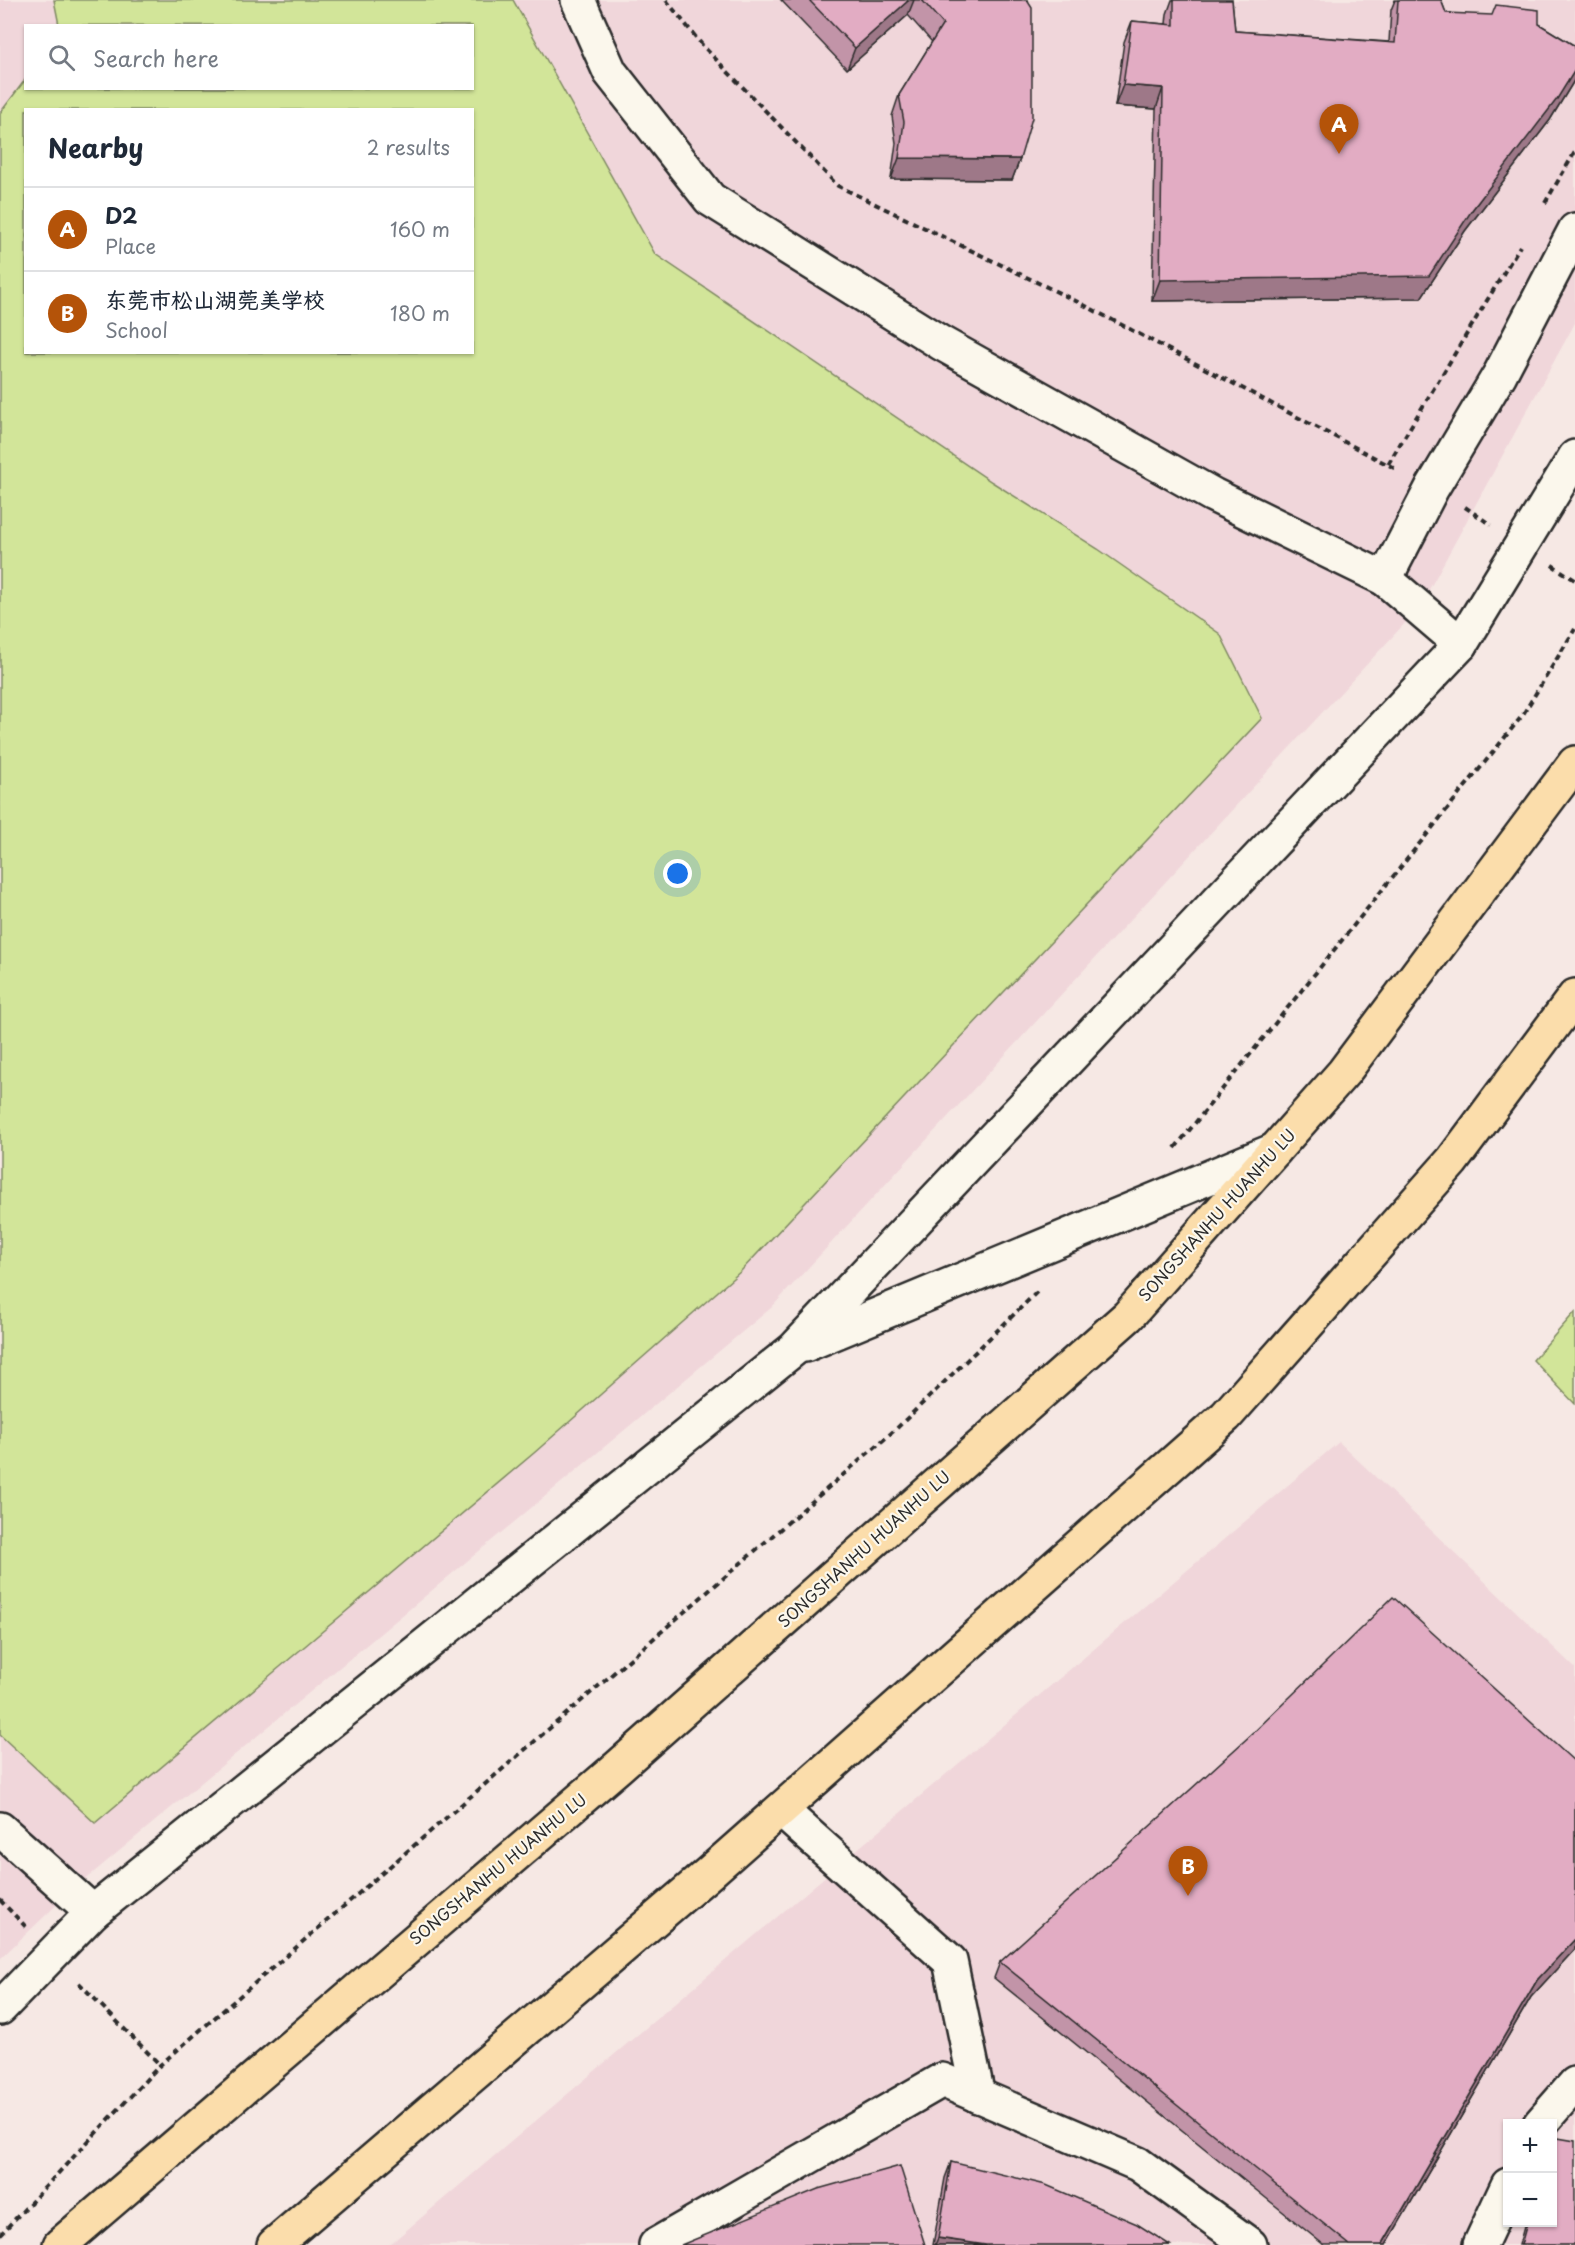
<!DOCTYPE html>
<meta charset="utf-8">
<style>
body{margin:0;font-family:"Playpen Sans","LXGW WenKai TC",sans-serif;background:#f2f2f3;color:#1f2937}
.controls{position:absolute;right:18px;bottom:18px;display:grid;overflow:hidden;border-radius:0px;box-shadow:0 2px 4px #0004}
.controls button{width:54px;height:54px;display:grid;place-items:center;padding:0;border:0;border-bottom:2px solid #e0e1e3;background:#fff;color:#1f2937;font:30px sans-serif}
.you{position:absolute;left:678px;top:874px;width:21px;height:21px;margin:-15px;border:4px solid #fff;border-radius:50%;background:#1a73e8;box-shadow:0 0 0 9px #1a73e833}
.badge{display:grid;place-items:center;width:39px;height:39px;border-radius:50%;background:#b45309;color:#fff;font-size:20px;font-weight:700}
.pin{position:absolute;translate:-50% -50px;filter:drop-shadow(0 2px 3px #0008)}
.pin::after{content:'';position:absolute;top:32px;width:21px;height:18px;background:inherit;clip-path:polygon(0 0,100% 0,50% 100%)}
.list{margin:0;padding:0;list-style:none}
h2{display:flex;justify-content:space-between;align-items:center;height:78px;margin:0;padding:0 24px;font-size:26px}
h2 small{font-size:20px;font-weight:400;color:#747a83}
.list li{display:grid;grid-template-columns:39px 1fr auto;gap:18px;align-items:center;box-sizing:border-box;height:84px;padding:0 24px;border-top:2px solid #e0e1e3}
.list b{display:block;font-size:22px;white-space:nowrap}
.list p{margin:0;font-size:20px;white-space:nowrap;color:#747a83}
.list em{font-size:20px;font-style:normal;color:#747a83}
.icon{flex:none;width:33px;height:33px;fill:none;stroke:currentColor;stroke-width:2;stroke-linecap:round;stroke-linejoin:round}
.map{position:relative;flex:none;width:1575px;height:2245px;overflow:hidden}
.search{position:absolute;background:#fff;box-shadow:0 2px 4px #0004;left:24px;top:24px;width:450px;height:66px;display:flex;align-items:center;gap:15px;box-sizing:border-box;padding:0 21px;border-radius:0px;color:#747a83;font-size:22px}
.panel{position:absolute;background:#fff;box-shadow:0 2px 4px #0004;left:24px;top:108px;width:450px;height:246px;border-radius:0px}
.map>svg:first-child{display:block}
</style>
<div class="map">
<svg width="1575" height="2245" viewBox="0 0 1575 2245">
<rect width="100%" height="100%" fill="#f6e8e4"/>
<filter id="ink" filterUnits="userSpaceOnUse"><feTurbulence type="fractalNoise" baseFrequency=".0167" numOctaves="2"/><feDisplacementMap in="SourceGraphic" scale="12" xChannelSelector="R" yChannelSelector="G"/><feConvolveMatrix kernelMatrix="1 2 1 2 8 2 1 2 1" color-interpolation-filters="sRGB"/></filter>
<g filter="url(#ink)">
<g fill="#f0d6da" fill-rule="evenodd">
<path d="M 0,0 L 1575,0 L 1575,323 L 1419,608 L 771,1308 L 70,1892 L 0,1959 ZM 26,26 L 472,26 L 472,88 L 26,88 ZM 26,110 L 472,110 L 472,352 L 26,352 Z"/>
<path d="M 1339,1442 L 1575,1668 L 1575,2245 L 389,2245 ZM 1508,2124 L 1552,2124 L 1552,2222 L 1508,2222 Z"/>
</g>
<g fill="#d2e599" stroke="#7e8862" stroke-width="1.5" fill-rule="evenodd">
<path d="M 54,0 L 513,0 L 655,254 L 992,482 L 1098,549 L 1220,634 L 1262,718 L 741,1271 L 534,1453 L 95,1823 L 0,1735 L 0,113 L 25,80 L 26,88 L 472,88 L 472,26 L 59,25 ZM 26,110 L 472,110 L 472,352 L 26,352 Z"/>
<polygon points="1575,1312 1575,1404 1533,1360"/>
</g>
<g fill="none" stroke-linecap="round" stroke-linejoin="round">
<g stroke="#2b2b2b" stroke-width="38">
<g id="street">
<polyline points="578,0 610,72 710,199 941,343 1213,495 1385,579 1432,488 1500,374 1575,230"/>
<polyline points="1385,579 1461,644"/>
<polyline points="805,1345 1275,1150"/>
<polyline points="781,1810 950,1961 978,2096"/>
<polyline points="0,1829 93,1912 0,2008"/>
<polyline points="93,1912 794,1349 1461,644 1575,457"/>
<polyline points="1540,2124 1575,2084"/>
<polyline points="656,2245 942,2080 1138,2164 1250,2245"/>
<polyline points="1480,2245 1508,2185"/>
</g>
</g>
<g stroke="#2b2b2b" stroke-width="38">
<g id="primary">
<polyline points="60,2245 618,1767 1128,1316 1344,1072 1575,763"/>
<polyline points="274,2245 709,1873 1226,1416 1452,1161 1575,996"/>
</g>
</g>
<g stroke="#2b2b2b" stroke-width="4" stroke-dasharray="6 4.5" stroke-linecap="butt">
<polyline points="666,0 703,46 838,186 1082,304 1398,470"/>
<polyline points="1545,203 1575,152"/>
<polyline points="1388,464 1520,246"/>
<polyline points="1465,507 1491,525"/>
<polyline points="1552,565 1575,580"/>
<polyline points="1175,1148 1522,716 1575,629"/>
<polyline points="0,1900 26,1927"/>
<polyline points="79,1983 160,2065"/>
<polyline points="0,2235 160,2065 896,1429 1037,1292"/>
</g>
<use href="#street" stroke="#fbf7ec" stroke-width="33"/>
<use href="#primary" stroke="#fbddab" stroke-width="33"/>
</g>
<g fill="#c294a8" stroke="#2b2b2b" stroke-width="1.5">
<polygon points="781,0 1027,0 1020,159 1012,180 891,179 896,143 892,116 899,95 932,42 908,15 847,69"/>
<polygon points="1172,0 1232,0 1235,31 1389,42 1391,10 1395,0 1441,0 1446,13 1539,24 1575,46 1575,79 1550,120 1465,231 1421,298 1152,301 1156,109 1115,106 1124,42 1132,21 1166,24 1167,14"/>
<polygon points="1575,1762 1575,1949 1531,1997 1386,2245 1324,2245 994,1978 1000,1962"/>
<polygon points="951,2162 1170,2245 933,2245 945,2178"/>
<polygon points="1525,2223 1552,2223 1575,2245 1519,2245"/>
</g>
<g fill="#9e7888" stroke="#2b2b2b" stroke-width="1.5">
<polygon points="909,0 914,0 908,15 847,69 855,48"/>
<polygon points="1575,70 1575,79 1550,120 1465,231 1421,298 1152,301 1160,280 1472,210"/>
<polygon points="1123,85 1163,88 1156,109 1115,106"/>
<polygon points="899,158 1020,159 1012,180 891,179"/>
<polygon points="1575,1939 1575,1949 1531,1997 1386,2245 1382,2245 1537,1980"/>
<polygon points="938,2238 986,2245 935,2245"/>
</g>
<g fill="#e2acc3" stroke="#2b2b2b" stroke-width="1.5">
<polygon points="809,0 909,0 855,48"/>
<polygon points="922,0 1027,0 1032,8 1032,118 1020,159 899,158 904,122 899,95 943,24"/>
<polygon points="1174,0 1232,0 1235,31 1395,43 1398,0 1441,0 1446,13 1492,15 1496,5 1539,10 1539,24 1575,46 1575,70 1557,99 1472,210 1429,276 1160,280 1163,88 1123,85 1132,21 1174,25"/>
<polygon points="1393,1597 1575,1762 1575,1939 1537,1980 1382,2245 1350,2245 1000,1962 1253,1733"/>
<polygon points="1552,2137 1575,2141 1575,2245 1521,2245 1527,2223 1552,2223"/>
<polygon points="951,2162 1046,2185 1137,2224 1170,2245 986,2245 938,2238"/>
<polygon points="900,2166 925,2245 681,2245 818,2189"/>
</g>
</g>
<g text-anchor="middle" stroke-width="4.5" stroke-linejoin="round" paint-order="stroke">
<g font-size="16" fill="#2b2b2b" stroke="#fbf7ec">
<text transform="translate(1217 1215) rotate(-48)" y="6">SONGSHANHU HUANHU LU</text>
<text transform="translate(864 1549) rotate(-42)" y="6">SONGSHANHU HUANHU LU</text>
<text transform="translate(498 1869) rotate(-40)" y="6">SONGSHANHU HUANHU LU</text>
</g>
</g>
</svg>
<div class="controls">
<button>+</button>
<button>−</button>
</div>
<div class="you"></div>
<div class="pin badge" style="left:1339px;top:154px">A</div>
<div class="pin badge" style="left:1188px;top:1896px">B</div>
<div class="search"><svg class="icon" aria-label="search" viewBox="0 0 24 24"><circle cx="10" cy="10" r="6"/><path d="M15 15l6 6"/></svg>Search here</div>
<section class="panel">
<h2>Nearby<small>2 results</small></h2>
<ul class="list">
<li><span class="badge">A</span><div><b>D2</b><p>Place</p></div><em>160 m</em></li>
<li><span class="badge">B</span><div><b>东莞市松山湖莞美学校</b><p>School</p></div><em>180 m</em></li>
</ul>
</section>
</div>
